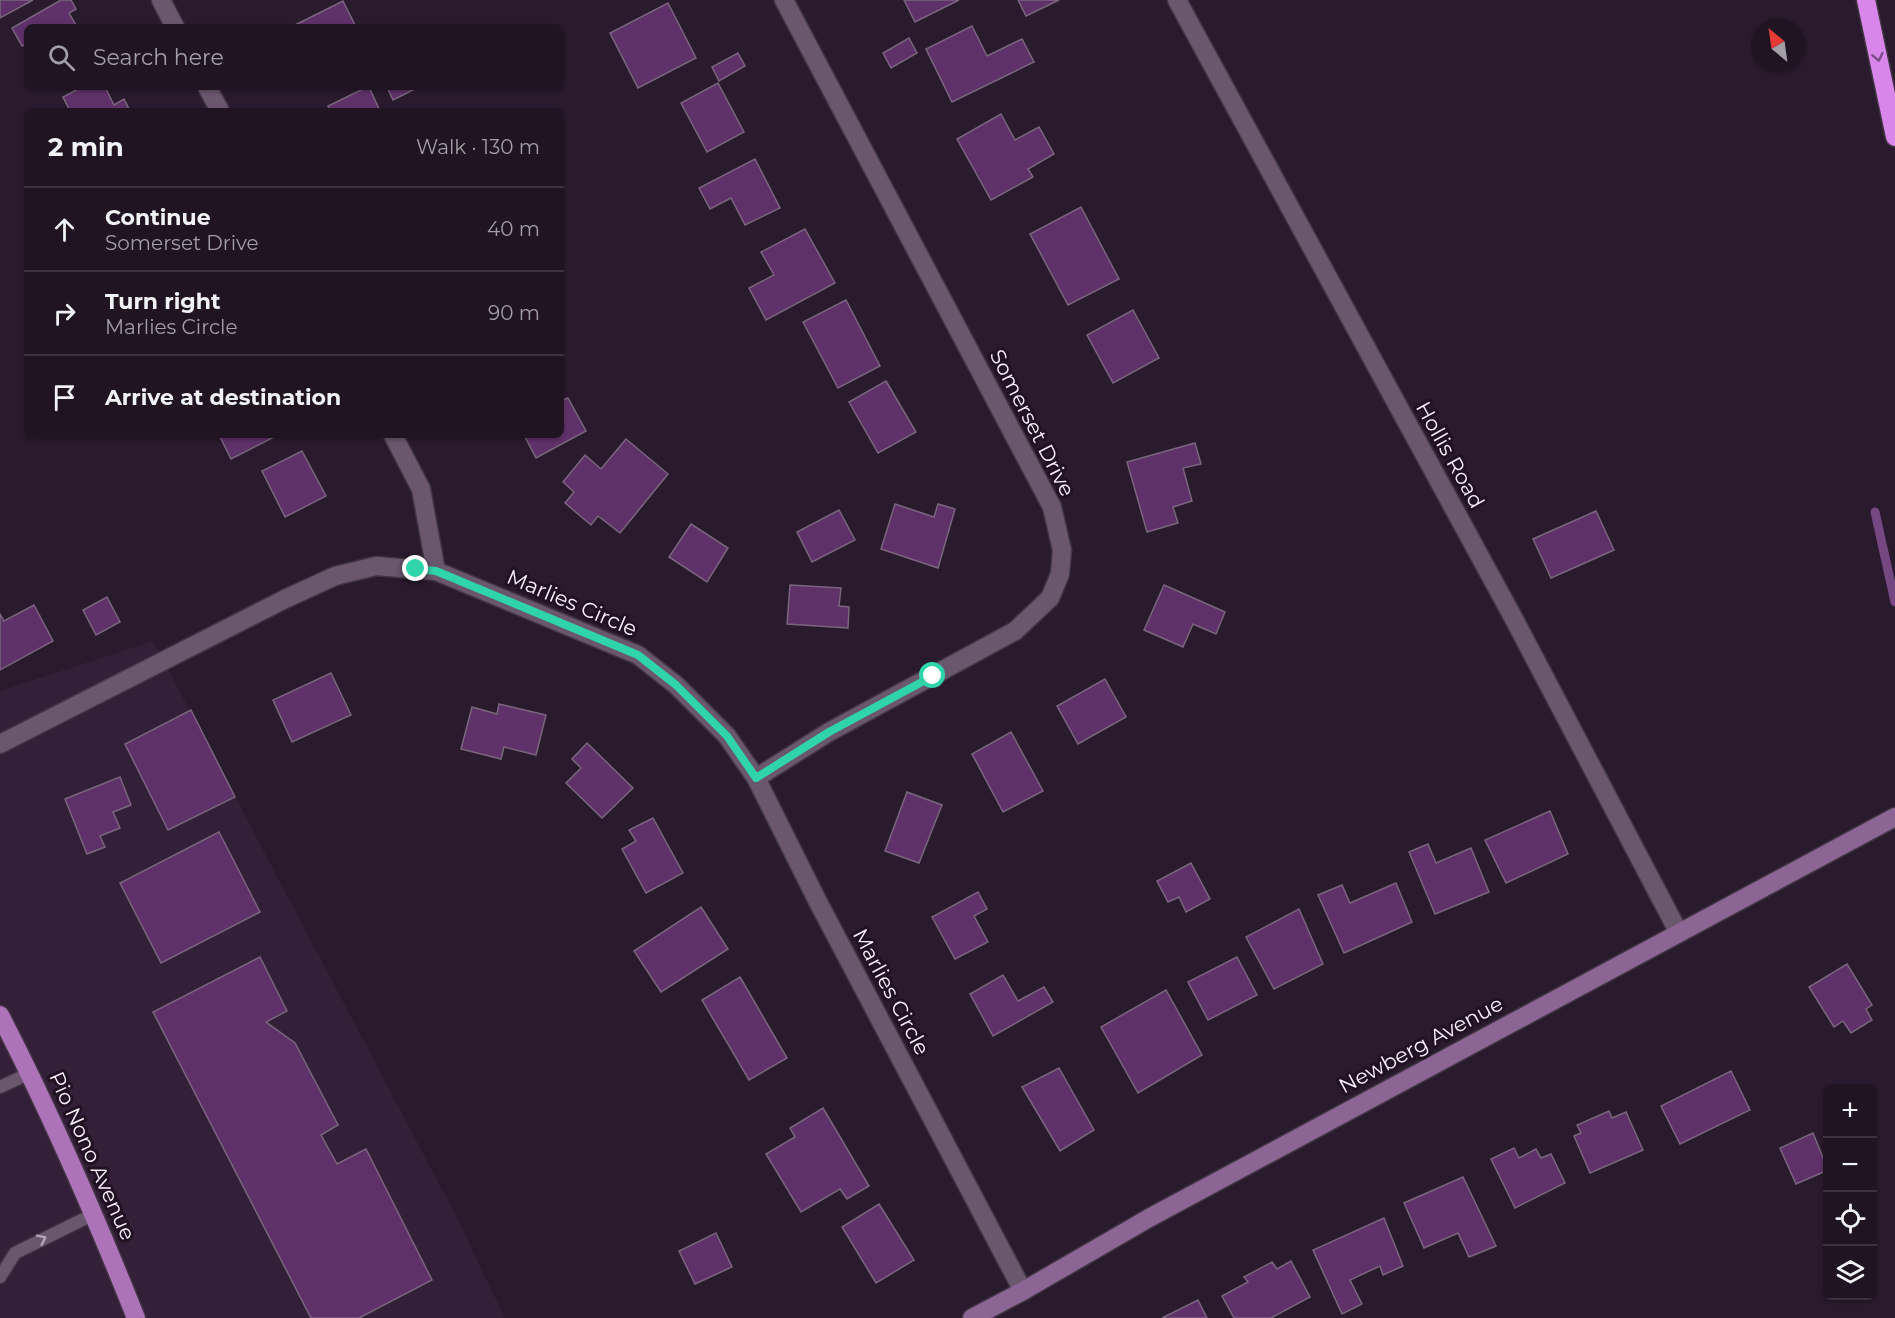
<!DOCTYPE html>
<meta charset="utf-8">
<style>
body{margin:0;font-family:Montserrat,sans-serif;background:#281d2a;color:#f1f3f6}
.controls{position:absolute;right:18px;bottom:18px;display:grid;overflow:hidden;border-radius:9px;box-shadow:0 2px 4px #0004}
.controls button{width:54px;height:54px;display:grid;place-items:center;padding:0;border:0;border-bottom:2px solid #3d3340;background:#201422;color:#f1f3f6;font:30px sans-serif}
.compass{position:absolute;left:1751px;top:18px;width:54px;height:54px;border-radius:50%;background:#201422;box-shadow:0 2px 4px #0004;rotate:331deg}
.stop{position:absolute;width:18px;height:18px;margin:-14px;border:4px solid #30d4aa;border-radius:50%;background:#fff}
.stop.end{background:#30d4aa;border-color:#fff;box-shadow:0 2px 6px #0008}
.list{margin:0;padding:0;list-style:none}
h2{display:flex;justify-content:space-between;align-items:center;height:78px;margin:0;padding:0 24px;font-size:26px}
h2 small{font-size:20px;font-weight:400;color:#a29ea5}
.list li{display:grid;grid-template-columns:39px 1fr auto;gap:18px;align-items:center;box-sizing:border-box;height:84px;padding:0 24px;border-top:2px solid #3d3340}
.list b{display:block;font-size:22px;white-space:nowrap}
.list p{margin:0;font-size:20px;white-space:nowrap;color:#a29ea5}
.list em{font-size:20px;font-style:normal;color:#a29ea5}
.icon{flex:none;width:33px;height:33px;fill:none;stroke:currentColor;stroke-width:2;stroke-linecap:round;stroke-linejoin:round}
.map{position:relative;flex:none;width:1895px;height:1318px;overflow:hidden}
.search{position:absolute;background:#201422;box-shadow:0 2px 4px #0004;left:24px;top:24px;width:540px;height:66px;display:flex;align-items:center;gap:15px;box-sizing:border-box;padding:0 21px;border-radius:9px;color:#a29ea5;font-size:22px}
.panel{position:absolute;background:#201422;box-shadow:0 2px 4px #0004;left:24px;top:108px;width:540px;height:330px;border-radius:9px}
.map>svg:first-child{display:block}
</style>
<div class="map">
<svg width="1895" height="1318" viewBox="0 0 1895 1318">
<rect width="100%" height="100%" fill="#2a1a2d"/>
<polygon fill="#341f38" points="153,641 455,1214 505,1318 0,1318 0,691"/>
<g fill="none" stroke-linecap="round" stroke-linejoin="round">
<polyline stroke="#764881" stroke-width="9" points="1875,512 1895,602"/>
</g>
<g fill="#5f3169" stroke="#79667d" stroke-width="1.5">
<polygon points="0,0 33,0 0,18"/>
<polygon points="61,0 71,0 76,9 69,13 77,27 27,27 27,50 24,45 22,46 12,28"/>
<polygon points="904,0 959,0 915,22"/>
<polygon points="1018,0 1059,0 1026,16"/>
<polygon points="343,1 356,27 291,27"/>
<polygon points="668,3 696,58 638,88 610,33"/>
<polygon points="972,26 987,56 1022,39 1034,62 952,102 926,49"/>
<polygon points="909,38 917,53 891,68 883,53"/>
<polygon points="738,53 745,66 719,81 712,67"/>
<polygon points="718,83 744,132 707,152 681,103"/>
<polygon points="82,87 105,87 114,105 124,99 130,111 70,111 63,97"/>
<polygon points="367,87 369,87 380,111 330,111 328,106"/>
<polygon points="387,87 419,87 393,100"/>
<polygon points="1001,114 1015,140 1039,127 1054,154 1028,169 1033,177 991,200 957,139"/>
<polygon points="755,159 780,208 745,225 731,198 710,209 699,188"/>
<polygon points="1081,207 1119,279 1068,305 1030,234"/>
<polygon points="805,229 835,283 766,320 749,288 774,275 761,252"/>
<polygon points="846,300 880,366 838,388 803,322"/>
<polygon points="1133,310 1159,358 1113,383 1087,335"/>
<polygon points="886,381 916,432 878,453 849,402"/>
<polygon points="568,398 586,431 536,458 524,435 561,435 561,401"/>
<polygon points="219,435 278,435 231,459"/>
<polygon points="626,439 668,474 620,533 598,516 591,525 565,503 574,492 563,482 585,455 601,469"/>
<polygon points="1195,443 1201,464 1183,468 1192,501 1173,507 1178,523 1147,532 1127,462"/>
<polygon points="302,451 326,496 285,517 262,471"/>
<polygon points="895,504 934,517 938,504 955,509 938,568 881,549"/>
<polygon points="839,510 855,540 812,562 797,532"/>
<polygon points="1596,511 1614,550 1551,578 1533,539"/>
<polygon points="691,524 728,548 707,582 669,557"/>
<polygon points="790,585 841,588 839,606 849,607 848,628 787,624"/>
<polygon points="1164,585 1225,612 1216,634 1193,624 1183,647 1144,630"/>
<polygon points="107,597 120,622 96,635 83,610"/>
<polygon points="34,605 53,641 0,670 0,614 4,621"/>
<polygon points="331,673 351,715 292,742 273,700"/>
<polygon points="1105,679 1126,717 1078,744 1057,706"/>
<polygon points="499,704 546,715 536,755 504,747 501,759 461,749 472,707 497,714"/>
<polygon points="191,710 235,797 168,830 125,744"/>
<polygon points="1011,732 1043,791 1003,812 972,754"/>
<polygon points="587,743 633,788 602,818 566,783 581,768 572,759"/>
<polygon points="120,777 131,805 113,812 120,828 100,836 105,847 87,854 65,799"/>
<polygon points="907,792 942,805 919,863 885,851"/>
<polygon points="1550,811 1568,854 1506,883 1485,840"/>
<polygon points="653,818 683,873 646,893 622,849 636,841 629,830"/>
<polygon points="219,832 260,912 161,963 120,883"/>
<polygon points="1428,844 1436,863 1471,848 1489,892 1435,914 1409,852"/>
<polygon points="1191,863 1210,899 1186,912 1179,897 1168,902 1157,881"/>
<polygon points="1396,883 1412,922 1344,953 1318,895 1342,885 1350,903"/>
<polygon points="978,892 987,909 974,916 988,942 955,959 932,917"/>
<polygon points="701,907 728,949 661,992 634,951"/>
<polygon points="1299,909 1323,964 1274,989 1246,937"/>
<polygon points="260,957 287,1011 266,1022 295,1043 338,1125 321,1135 337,1164 366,1149 432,1280 359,1318 311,1318 153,1012"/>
<polygon points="1237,957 1257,995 1208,1020 1188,982"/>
<polygon points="1847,964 1872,1005 1866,1009 1872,1020 1851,1033 1843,1021 1834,1027 1809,987"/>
<polygon points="1003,975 1018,1001 1044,987 1053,1002 993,1036 970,994"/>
<polygon points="740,977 787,1058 749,1080 702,1000"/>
<polygon points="1166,990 1202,1055 1138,1093 1101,1027"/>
<polygon points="1059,1068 1094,1130 1060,1151 1022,1087"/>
<polygon points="1731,1071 1750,1110 1680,1144 1661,1106"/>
<polygon points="823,1108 869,1186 847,1199 840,1189 801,1212 766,1154 795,1137 790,1128"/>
<polygon points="1609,1111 1612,1118 1626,1112 1643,1150 1590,1173 1574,1136 1581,1133 1577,1125"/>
<polygon points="1813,1133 1828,1170 1796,1184 1780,1148"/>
<polygon points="1514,1148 1519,1158 1536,1149 1541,1158 1551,1154 1565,1183 1515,1208 1491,1159"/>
<polygon points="1463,1177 1496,1246 1469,1257 1458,1233 1424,1248 1404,1203"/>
<polygon points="879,1204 914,1260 876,1283 842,1227"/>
<polygon points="1384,1218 1403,1266 1383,1275 1380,1266 1350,1280 1362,1304 1342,1314 1313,1250"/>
<polygon points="716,1233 732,1267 695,1284 679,1251"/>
<polygon points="1291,1261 1310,1297 1271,1318 1234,1318 1222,1296 1248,1282 1244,1277 1272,1262 1277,1269"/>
<polygon points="1198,1300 1207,1318 1162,1318"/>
</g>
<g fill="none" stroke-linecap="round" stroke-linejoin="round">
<g stroke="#413443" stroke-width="15">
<g id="lane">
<polyline points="0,1087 30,1073"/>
<polyline points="0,1277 15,1253 94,1214"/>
</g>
</g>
<g stroke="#413443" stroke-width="21">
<g id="street">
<polyline points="161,0 175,27"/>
<polyline points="1177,0 1514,619 1679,933"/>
<polyline points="207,87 220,111"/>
<polyline points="393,435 421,489 436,571"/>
<polyline points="0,744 285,599 335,576 376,566 436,571 638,655 676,685 727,736 756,778 817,900 1023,1291"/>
<polyline points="756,778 829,732 1015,631 1050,598 1060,574 1062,550 1052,507 784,0"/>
</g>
</g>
<g stroke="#413443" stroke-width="21">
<polyline id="secondary" points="972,1318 1023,1291 1149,1218 1895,817"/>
</g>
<g stroke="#413443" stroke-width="21">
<path id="primary" d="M 0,1015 C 51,1114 95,1215 136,1318"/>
</g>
<g stroke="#413443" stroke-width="21">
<polyline id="highway" points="1866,0 1895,137"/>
</g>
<use href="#lane" stroke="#6a576e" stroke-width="12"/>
<use href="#street" stroke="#6a576e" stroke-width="18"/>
<use href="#secondary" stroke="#8b6594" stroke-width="18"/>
<use href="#primary" stroke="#ad73b9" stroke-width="18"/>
<use href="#highway" stroke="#d986eb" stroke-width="18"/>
</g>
<defs><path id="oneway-chevron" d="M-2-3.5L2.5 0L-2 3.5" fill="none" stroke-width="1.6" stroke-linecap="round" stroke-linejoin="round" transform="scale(1.5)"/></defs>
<use stroke="#7c4c87" href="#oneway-chevron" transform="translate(1878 57) rotate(78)"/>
<use stroke="#b2a4b6" href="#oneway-chevron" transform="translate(42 1239) rotate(-26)"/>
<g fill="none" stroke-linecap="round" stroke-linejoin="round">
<polyline stroke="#30d4aa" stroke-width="8" points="416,569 436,571 638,655 676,685 727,736 756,778 829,732 933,676"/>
</g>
<g text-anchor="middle" stroke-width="6" stroke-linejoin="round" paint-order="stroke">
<g font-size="21" fill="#fbf0fd" stroke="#201123">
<text transform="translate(1032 423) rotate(63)" y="7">Somerset Drive</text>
<text transform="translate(1450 455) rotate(61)" y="7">Hollis Road</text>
<text transform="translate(572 603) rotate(23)" y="7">Marlies Circle</text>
<text transform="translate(891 992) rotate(62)" y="7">Marlies Circle</text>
<text transform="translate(1421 1045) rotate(-28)" y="7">Newberg Avenue</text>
<text transform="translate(92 1156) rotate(66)" y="7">Pio Nono Avenue</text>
</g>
</g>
</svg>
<div class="controls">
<button>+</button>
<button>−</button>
<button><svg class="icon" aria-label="locate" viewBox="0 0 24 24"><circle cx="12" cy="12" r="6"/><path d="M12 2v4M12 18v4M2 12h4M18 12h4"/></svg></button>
<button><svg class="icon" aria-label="layers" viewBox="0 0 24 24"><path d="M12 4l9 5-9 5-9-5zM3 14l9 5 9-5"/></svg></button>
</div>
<svg class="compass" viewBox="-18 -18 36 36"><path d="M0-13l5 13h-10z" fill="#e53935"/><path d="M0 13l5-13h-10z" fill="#a29ea5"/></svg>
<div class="stop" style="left:933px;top:676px"></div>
<div class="stop end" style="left:416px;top:569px"></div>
<div class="search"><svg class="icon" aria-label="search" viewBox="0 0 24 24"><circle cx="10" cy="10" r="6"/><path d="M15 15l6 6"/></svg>Search here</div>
<section class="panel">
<h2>2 min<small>Walk · 130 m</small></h2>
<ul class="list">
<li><svg class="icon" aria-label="ahead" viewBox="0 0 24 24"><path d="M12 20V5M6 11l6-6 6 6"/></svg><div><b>Continue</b><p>Somerset Drive</p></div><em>40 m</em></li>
<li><svg class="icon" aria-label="right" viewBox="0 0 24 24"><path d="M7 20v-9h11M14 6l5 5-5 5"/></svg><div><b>Turn right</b><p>Marlies Circle</p></div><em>90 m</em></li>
<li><svg class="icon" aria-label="arrive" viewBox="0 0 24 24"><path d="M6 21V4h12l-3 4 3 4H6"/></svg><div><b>Arrive at destination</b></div></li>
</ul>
</section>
</div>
